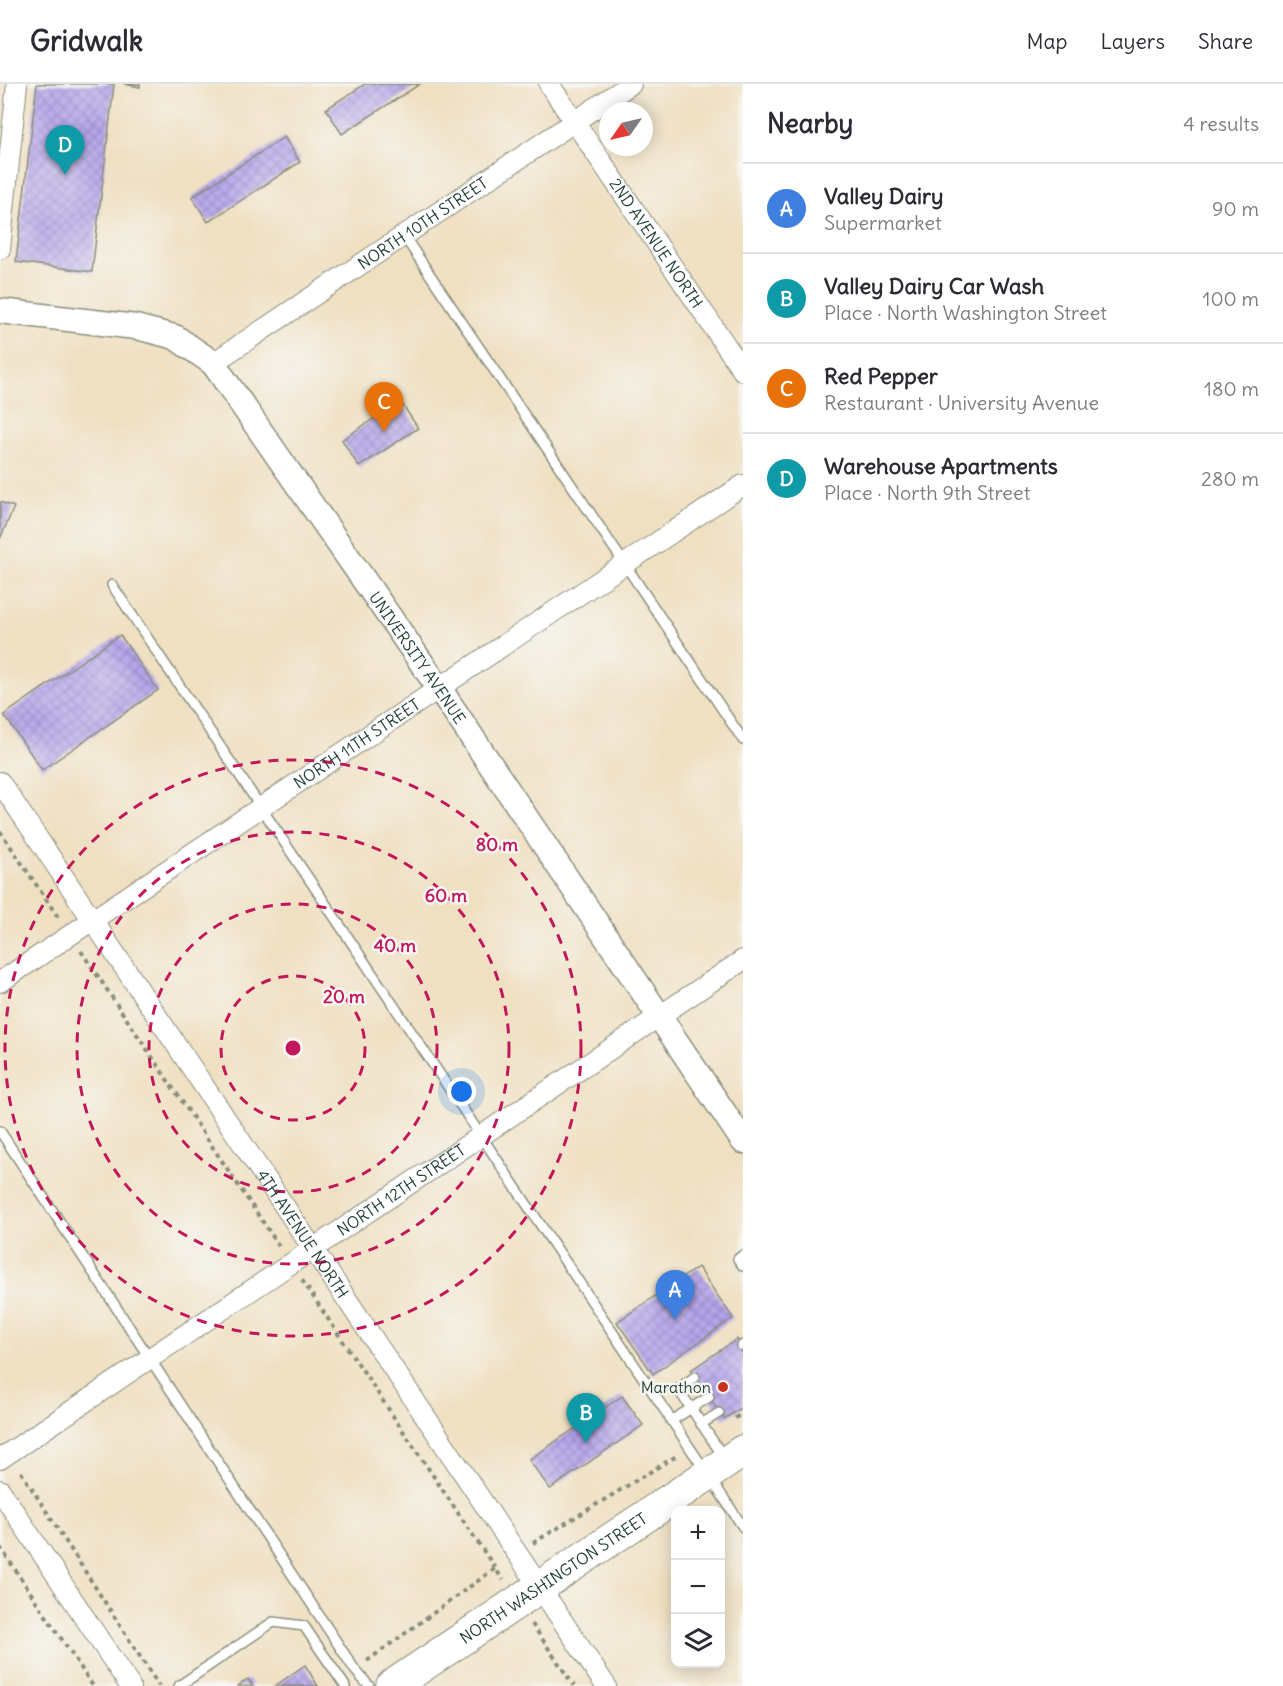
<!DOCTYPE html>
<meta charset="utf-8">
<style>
body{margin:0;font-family:Delius,sans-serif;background:#f7f7f7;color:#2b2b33}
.controls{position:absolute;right:18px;bottom:18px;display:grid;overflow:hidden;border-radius:12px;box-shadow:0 3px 15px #0003}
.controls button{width:54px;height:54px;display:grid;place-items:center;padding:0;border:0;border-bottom:2px solid #e1e1e2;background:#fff;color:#2b2b33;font:30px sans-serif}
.compass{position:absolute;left:599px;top:18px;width:54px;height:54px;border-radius:50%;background:#fff;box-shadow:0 3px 15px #0003;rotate:236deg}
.you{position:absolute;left:462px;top:1008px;width:21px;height:21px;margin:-15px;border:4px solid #fff;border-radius:50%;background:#1a73e8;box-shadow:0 0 0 9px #1a73e833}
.badge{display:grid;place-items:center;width:39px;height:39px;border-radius:50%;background:#0b8043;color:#fff;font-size:20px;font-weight:700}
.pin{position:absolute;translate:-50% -50px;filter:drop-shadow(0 2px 3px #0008)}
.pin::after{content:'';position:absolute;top:32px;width:21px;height:18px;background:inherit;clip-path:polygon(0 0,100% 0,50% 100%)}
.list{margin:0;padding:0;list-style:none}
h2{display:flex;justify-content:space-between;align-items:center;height:78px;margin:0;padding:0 24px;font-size:26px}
h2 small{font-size:20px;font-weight:400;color:#7c7c81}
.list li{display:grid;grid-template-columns:39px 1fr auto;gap:18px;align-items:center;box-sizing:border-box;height:90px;padding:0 24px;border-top:2px solid #e1e1e2}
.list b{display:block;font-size:22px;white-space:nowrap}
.list p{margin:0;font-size:20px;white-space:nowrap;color:#7c7c81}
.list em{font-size:20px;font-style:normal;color:#7c7c81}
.icon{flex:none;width:33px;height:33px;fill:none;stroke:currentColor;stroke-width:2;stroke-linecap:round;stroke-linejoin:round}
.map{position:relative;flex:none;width:743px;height:1602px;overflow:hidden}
header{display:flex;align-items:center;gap:36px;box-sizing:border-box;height:84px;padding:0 30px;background:#fff;border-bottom:2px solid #e1e1e2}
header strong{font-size:28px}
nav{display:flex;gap:33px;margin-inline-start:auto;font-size:21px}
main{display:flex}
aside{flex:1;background:#fff}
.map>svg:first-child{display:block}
</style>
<header>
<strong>Gridwalk</strong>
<nav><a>Map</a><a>Layers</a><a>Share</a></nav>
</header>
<main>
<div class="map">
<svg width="743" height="1602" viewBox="0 0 743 1602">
<defs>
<pattern id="building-cross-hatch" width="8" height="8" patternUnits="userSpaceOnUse" patternTransform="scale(1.5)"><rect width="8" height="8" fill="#b6a4ec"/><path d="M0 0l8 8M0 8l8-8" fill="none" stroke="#9387c0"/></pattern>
</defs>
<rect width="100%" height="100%" fill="#f6f6f2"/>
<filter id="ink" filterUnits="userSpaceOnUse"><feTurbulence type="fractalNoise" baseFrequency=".0167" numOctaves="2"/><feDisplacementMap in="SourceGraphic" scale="12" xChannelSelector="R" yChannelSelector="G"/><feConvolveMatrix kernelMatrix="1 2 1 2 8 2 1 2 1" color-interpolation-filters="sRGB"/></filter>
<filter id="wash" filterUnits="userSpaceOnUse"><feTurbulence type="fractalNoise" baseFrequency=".008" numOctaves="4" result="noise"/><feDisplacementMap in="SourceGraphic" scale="24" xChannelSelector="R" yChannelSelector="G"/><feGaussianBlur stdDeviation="1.35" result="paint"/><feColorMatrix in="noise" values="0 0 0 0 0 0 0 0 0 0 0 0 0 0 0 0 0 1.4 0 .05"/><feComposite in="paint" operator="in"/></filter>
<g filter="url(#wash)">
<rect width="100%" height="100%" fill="#f0e0c2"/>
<g id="blocks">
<g fill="url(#building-cross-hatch)">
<polygon points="37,0 114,0 92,188 16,178"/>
<polygon points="124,0 140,0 140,3"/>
<polygon points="365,0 420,0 342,50 326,25"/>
<polygon points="284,53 300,78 208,138 192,113"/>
<polygon points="400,317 418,344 359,383 342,356"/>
<polygon points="0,418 14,423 0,455"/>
<polygon points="120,551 158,606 42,686 4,631"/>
<polygon points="698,1183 733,1234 653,1290 617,1238"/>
<polygon points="737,1255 743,1264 743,1323 724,1335 691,1286"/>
<polygon points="622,1312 643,1341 550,1405 529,1376"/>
<polygon points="305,1581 318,1602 275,1602"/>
<polygon points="248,1595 253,1602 238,1602"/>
</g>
</g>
</g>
<g filter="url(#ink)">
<use href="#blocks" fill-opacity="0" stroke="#888e7b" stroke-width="1.5"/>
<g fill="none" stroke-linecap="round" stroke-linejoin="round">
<g stroke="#888e7b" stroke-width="12">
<g id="service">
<polyline points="404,152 743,656"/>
<polyline points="112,501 743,1443"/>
<polyline points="0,1047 355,1586 369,1602"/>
<polyline points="743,1171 738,1175 743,1182"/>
<polyline points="742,1262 743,1261"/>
<polyline points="695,1293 678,1305 725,1375"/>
<polyline points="671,1337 709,1313"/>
<polyline points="701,1340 719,1329"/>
<polyline points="179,1602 273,1538 304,1542 345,1602"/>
</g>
</g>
<g stroke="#888e7b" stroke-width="22">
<g id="minor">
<path id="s1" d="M 549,0 L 743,287"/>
<polyline points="0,165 17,0"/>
<path id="s2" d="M 213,279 L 631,0"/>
<path id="s3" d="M 0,698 L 606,1602"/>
<path id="s4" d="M 0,898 L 743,401"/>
<path id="s5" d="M 0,1375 L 743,876"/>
<polyline points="0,1406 130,1602"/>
</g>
</g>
<g stroke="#888e7b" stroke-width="27">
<g id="tertiary">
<path id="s6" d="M 0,227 L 136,243 L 175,253 L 213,279 L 439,604 L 743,1057"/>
</g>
</g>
<g stroke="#888e7b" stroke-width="34">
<g id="primary">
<path id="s7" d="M 392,1602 L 743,1367"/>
</g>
</g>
<g stroke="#888e7b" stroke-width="4" stroke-dasharray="4.5 4.5" stroke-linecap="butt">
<polyline points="0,747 58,833"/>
<polyline points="81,867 279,1162"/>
<polyline points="302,1196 503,1496"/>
<polyline points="735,1334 743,1329"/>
<polyline points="21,1388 159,1602"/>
<polyline points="533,1459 678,1371"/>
<polyline points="0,1463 93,1602"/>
<polyline points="532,1540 574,1602"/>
<polyline points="367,1577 497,1483"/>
</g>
<use href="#service" stroke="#fff" stroke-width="9"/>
<use href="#minor" stroke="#fff" stroke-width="20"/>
<use href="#tertiary" stroke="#fff" stroke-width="24"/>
<use href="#primary" stroke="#fff" stroke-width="32"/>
</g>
</g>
<g fill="none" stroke="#c2185b" stroke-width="3" stroke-dasharray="10 8">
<circle cx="293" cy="964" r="72"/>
<circle cx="293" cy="964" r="144"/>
<circle cx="293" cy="964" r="216"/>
<circle cx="293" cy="964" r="288"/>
</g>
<circle fill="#c8321e" stroke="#f6f6f2" stroke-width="2" cx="723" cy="1303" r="6"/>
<g text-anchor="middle" stroke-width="5" stroke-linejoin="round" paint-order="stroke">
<g font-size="16" fill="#1f3d34" stroke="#f6f6f2">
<text dy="6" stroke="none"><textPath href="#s2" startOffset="252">NORTH 10TH STREET</textPath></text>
<text dy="6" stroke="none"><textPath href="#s1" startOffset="192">2ND AVENUE NORTH</textPath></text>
<text dy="6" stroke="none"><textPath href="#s6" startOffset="582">UNIVERSITY AVENUE</textPath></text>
<text dy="6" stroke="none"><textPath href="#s4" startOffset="429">NORTH 11TH STREET</textPath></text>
<text dy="6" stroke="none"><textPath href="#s5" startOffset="483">NORTH 12TH STREET</textPath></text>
<text dy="6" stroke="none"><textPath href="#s3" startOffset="544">4TH AVENUE NORTH</textPath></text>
<text dy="6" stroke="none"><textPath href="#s7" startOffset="194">NORTH WASHINGTON STREET</textPath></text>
</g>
<g font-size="16" fill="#1f3d34" stroke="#f6f6f2" text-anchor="end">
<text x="711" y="1309">Marathon</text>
</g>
</g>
<circle cx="293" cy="964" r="9" fill="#c2185b" stroke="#f6f6f2" stroke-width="3"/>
<g font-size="18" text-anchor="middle" font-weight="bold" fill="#c2185b" stroke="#f6f6f2" stroke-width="5" stroke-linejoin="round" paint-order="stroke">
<text x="497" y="767">80 m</text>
<text x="446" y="818">60 m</text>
<text x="395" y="868">40 m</text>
<text x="344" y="919">20 m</text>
</g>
</svg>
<div class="controls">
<button>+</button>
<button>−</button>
<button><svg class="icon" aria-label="layers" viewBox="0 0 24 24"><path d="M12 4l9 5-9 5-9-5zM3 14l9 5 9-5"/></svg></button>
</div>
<svg class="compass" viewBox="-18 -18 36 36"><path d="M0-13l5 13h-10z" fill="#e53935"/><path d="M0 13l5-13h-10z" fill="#7c7c81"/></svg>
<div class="you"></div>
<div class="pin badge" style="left:675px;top:1236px;background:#3f7fe0">A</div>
<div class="pin badge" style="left:586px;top:1359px;background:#0f9aa8">B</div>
<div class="pin badge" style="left:384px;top:348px;background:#e8710a">C</div>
<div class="pin badge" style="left:65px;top:91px;background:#0f9aa8">D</div>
</div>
<aside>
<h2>Nearby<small>4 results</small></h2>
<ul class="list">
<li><span class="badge" style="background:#3f7fe0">A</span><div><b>Valley Dairy</b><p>Supermarket</p></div><em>90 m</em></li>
<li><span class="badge" style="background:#0f9aa8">B</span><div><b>Valley Dairy Car Wash</b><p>Place · North Washington Street</p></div><em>100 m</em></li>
<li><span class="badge" style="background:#e8710a">C</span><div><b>Red Pepper</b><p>Restaurant · University Avenue</p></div><em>180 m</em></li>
<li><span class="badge" style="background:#0f9aa8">D</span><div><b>Warehouse Apartments</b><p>Place · North 9th Street</p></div><em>280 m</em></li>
</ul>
</aside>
</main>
